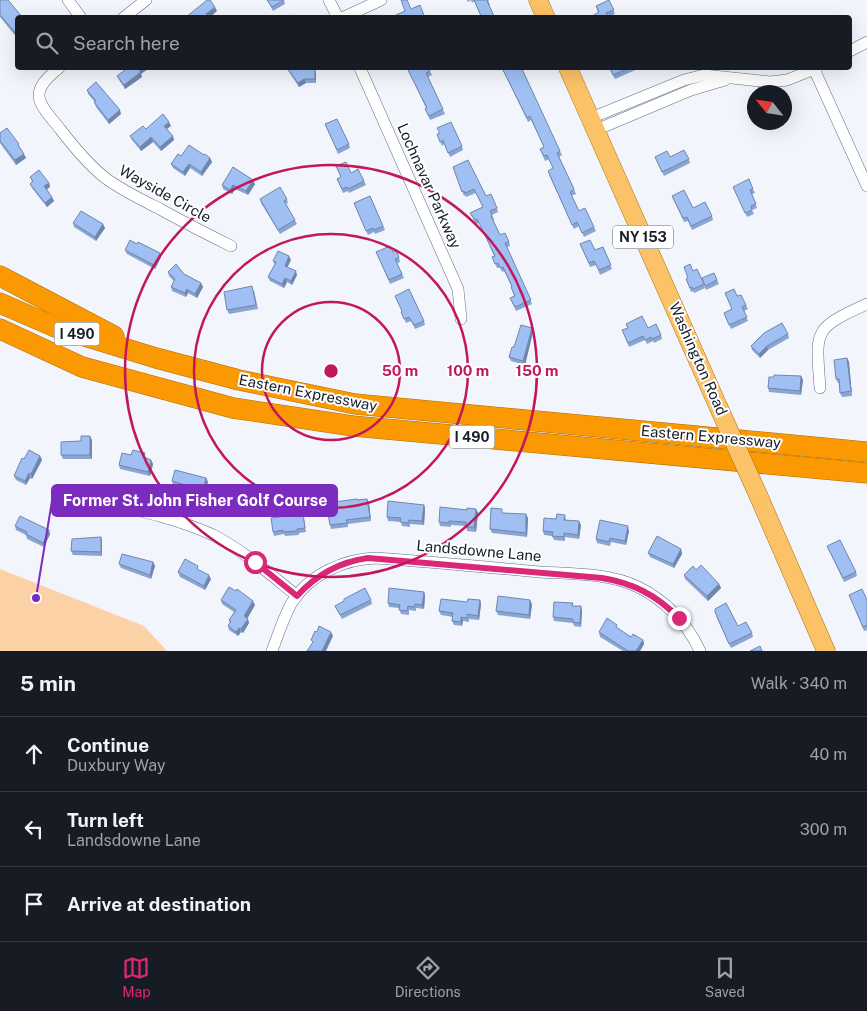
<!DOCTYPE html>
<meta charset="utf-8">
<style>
body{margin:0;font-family:"Public Sans",sans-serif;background:#242831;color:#f1f3f6}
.compass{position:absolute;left:747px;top:85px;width:45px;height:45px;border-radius:50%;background:#171b24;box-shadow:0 5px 20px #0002;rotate:300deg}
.stop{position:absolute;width:15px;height:15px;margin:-11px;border:4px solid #db2777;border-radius:50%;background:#fff}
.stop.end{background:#db2777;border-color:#fff;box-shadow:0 1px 5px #0008}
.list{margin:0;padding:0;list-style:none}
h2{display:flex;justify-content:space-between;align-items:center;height:65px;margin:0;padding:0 20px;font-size:21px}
h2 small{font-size:16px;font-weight:400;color:#9ea1a6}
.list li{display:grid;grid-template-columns:32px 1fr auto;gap:15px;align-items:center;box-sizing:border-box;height:75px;padding:0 20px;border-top:1px solid #363941}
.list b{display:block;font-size:19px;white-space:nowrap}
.list p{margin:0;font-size:16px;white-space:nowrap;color:#9ea1a6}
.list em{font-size:16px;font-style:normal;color:#9ea1a6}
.icon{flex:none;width:28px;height:28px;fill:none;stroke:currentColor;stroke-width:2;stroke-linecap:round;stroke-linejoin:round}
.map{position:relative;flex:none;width:867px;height:651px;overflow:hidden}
.search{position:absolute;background:#171b24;box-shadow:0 5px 20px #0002;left:15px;right:15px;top:15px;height:55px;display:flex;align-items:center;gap:12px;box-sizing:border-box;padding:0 18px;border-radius:5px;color:#9ea1a6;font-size:19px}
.sheet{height:290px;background:#171b24}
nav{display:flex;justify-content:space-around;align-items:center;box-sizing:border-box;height:70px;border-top:1px solid #363941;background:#171b24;font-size:14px;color:#9ea1a6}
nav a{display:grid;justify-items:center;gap:2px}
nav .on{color:#db2777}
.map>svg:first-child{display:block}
</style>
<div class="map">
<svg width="867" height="651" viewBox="0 0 867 651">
<rect width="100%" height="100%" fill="#f2f5fc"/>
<polygon fill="#fcd1a6" points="0,569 144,626 167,651 0,651"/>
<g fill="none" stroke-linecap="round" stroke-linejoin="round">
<g stroke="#5e6f89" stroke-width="12">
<g id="minor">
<polyline points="68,0 81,18"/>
<polyline points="329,0 338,18"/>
<polyline points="123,18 146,0"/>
<polyline points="342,18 381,0"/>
<polyline points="850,51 867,42"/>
<path d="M 59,68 C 27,93 38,102 60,129 C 73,146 87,163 104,177 C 121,190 140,199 160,209 C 183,222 207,234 231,246"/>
<polyline points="360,68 458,289 461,319"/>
<polyline points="814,69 867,186"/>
<polyline points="591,118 684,80 704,75 770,82 787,80 817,68"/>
<polyline points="596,130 691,90 725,80"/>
<path d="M 820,388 C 816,330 812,329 867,304"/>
<path d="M 73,495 C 117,506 173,516 213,535 C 244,551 270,574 297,596"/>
<path d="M 272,651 C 278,635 283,619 291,604 C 309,574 344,559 377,558 C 432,562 486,567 540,572 C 572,574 609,573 638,587 C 666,601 687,623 700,651"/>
</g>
</g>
<g stroke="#ab6e0f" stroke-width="19">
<g id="primary">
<polyline points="538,0 546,18"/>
<polyline points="568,68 718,406"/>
<polyline points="759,497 826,651"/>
</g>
</g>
<g stroke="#ab6e0f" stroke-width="21">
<g id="motorway">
<polyline points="0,276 114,336"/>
<polyline points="0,303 55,327 156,358 239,380 355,404 867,452"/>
<polyline points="0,329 82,367 233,408 353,426 867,473"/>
</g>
</g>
<use href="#minor" stroke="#fff" stroke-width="11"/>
<use href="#primary" stroke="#fcc267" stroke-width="18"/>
<use href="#motorway" stroke="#fa9902" stroke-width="20"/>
<g stroke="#ab6e0f" stroke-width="19" stroke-linecap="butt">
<polyline id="primary-bridge" points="718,406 759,497"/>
</g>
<use href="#primary-bridge" stroke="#fcc267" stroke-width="18"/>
</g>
<g fill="#8aa5d2">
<polygon points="0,0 18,18 18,39 0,17"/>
<polygon points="267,0 284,0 285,4 273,11"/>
<polygon points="467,0 488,0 490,5 481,16 474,1 472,3 471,0 468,2"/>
<polygon points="609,0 615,14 608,17 598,13 596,6"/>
<polygon points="123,68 149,68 141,74 142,77 125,89 119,80 117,76 124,71"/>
<polygon points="287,68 315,69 316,74 316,83 306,83 299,87 289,72"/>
<polygon points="407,68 428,68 432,75 428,77 445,114 430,120 425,109 426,108"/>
<polygon points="502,68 518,68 560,151 562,155 559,157 574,189 576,194 571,196 579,211 594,227 596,231 584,237 579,226 574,229 549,175 553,168 549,159 545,161 540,149 544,147 531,120 528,122"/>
<polygon points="609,68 640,68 615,79"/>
<polygon points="87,90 121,114 109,124 96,107 94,102 95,102 88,94"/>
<polygon points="171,126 167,129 174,140 161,151 153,142 141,151 132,140 130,136 146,129"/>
<polygon points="327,128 349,144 350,148 338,154"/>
<polygon points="0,133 21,148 20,149 26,158 16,165 0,143"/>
<polygon points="437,134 462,146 463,150 450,157 444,144 442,146"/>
<polygon points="204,155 210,158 212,162 202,176 190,168 185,176 173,168 171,164 181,156"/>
<polygon points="655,157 689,159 690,163 664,176"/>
<polygon points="336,166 351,173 364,181 366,185 349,193 348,191 343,193 337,179 341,177"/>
<polygon points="453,167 486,196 497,208 498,212 492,215 494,219 493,220 500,235 509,242 510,246 507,247 532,304 516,311 510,298 514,296 511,287 512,287 504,271 502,272 500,267 497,268 492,257 494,256 485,235 479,223 476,224 470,213 483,207 476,193 466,197 465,195 464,196"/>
<polygon points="30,177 49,183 50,187 47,189 54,201 47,207 32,188 30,184 32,182"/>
<polygon points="255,184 248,195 235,189 232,194 223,189 222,185"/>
<polygon points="753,189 755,193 752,194 757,208 752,210 754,214 747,217 735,191"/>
<polygon points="370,196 385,230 375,234 374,232 368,235 354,203"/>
<polygon points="672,196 693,208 712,216 713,220 692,230 688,221 684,222"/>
<polygon points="260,199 287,199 288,203 286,204 297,224 280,234 261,203"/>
<polygon points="73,223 103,224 105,228 96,241 74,227"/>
<polygon points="580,244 595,250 603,247 612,269 600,275 596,265 590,267"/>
<polygon points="125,250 161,257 155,269 127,254"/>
<polygon points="393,252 399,257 400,262 397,263 404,278 390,284 378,256"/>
<polygon points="291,260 287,267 297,275 292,285 287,282 284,288 270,281 268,277 275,265 273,261"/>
<polygon points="697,269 705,288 694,293 693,291 691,292 686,279 688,278 693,271"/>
<polygon points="168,272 184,274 201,283 203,287 197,298 188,293 186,297 172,291 171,287 174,281 169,276"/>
<polygon points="714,273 719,284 706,290 702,278"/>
<polygon points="254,290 258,309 229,314 227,310"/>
<polygon points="725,293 737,296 746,305 748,309 744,311 748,321 731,329 724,313 732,309"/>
<polygon points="395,296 424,321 425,325 415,329 411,321 406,323 401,312 402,311"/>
<polygon points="532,328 533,332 525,365 511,361 509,357 514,347"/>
<polygon points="648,328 661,335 662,339 654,343 653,341 647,344 645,340 629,347 622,330"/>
<polygon points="788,334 789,338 768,350 760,358 752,350 751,346"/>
<polygon points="847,358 849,362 852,396 842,397 840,393 839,383 838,383 836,379"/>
<polygon points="801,376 803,380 801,395 769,392 768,388 774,377"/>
<polygon points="92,440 92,459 63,459 61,455 81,441"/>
<polygon points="131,455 146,458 151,460 153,464 150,476 120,469 119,465"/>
<polygon points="40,456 42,460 32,479 30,478 26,485 16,480 14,476 24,459"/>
<polygon points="206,478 208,482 204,494 173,485 172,481"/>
<polygon points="237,493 250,497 249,499 251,501 253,505 247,515 220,501 219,497"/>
<polygon points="367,499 369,503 371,521 348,524 348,527 331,529 330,525 357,500"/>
<polygon points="424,505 425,509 424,525 410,524 410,527 402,526 401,522 388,521 387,517"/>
<polygon points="476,509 478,513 476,532 467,531 466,526 451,525 451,527 440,526 439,522 467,510"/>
<polygon points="504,513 528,518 527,537 492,533 490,529"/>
<polygon points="303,514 304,518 306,532 299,533 299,535 285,536 284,534 274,536 273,532"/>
<polygon points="565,515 566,520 581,525 579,539 565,537 565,541 554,540 552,536 544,535 543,531 556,519"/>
<polygon points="15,526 49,530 50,534 44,547 27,539 26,535 16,530"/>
<polygon points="629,531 626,545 611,542 610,546 597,543 596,539"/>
<polygon points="101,537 102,541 102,556 73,555 71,551"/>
<polygon points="827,546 856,572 857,576 844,582"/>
<polygon points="681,549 682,554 674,568 650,557 648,553"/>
<polygon points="153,562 155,566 151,579 121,568 119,564"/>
<polygon points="199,570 211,579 205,590 180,577 178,572"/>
<polygon points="696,570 719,584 721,588 708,601 685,579 684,575"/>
<polygon points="424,592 425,596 424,609 416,608 416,611 409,610 409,615 401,614 399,608 389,607 388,603"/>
<polygon points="849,595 867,600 867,630 864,631"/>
<polygon points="221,600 255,605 247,618 249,623 243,633 241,632 238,636 229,630 228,626 230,623 229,620 234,612 222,604"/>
<polygon points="371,600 372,604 342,619 335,606"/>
<polygon points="480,600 481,604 479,620 469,619 469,622 463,621 462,626 454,625 452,621 453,617 441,615 439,611 467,602"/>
<polygon points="532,604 530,619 498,615 496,611"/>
<polygon points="573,606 582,610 581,627 574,626 573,623 554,621 553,617"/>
<polygon points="716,616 752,633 753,637 731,648"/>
<polygon points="619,629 631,637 643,640 644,644 640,651 623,651 600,637 599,632"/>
</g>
<g fill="#7086ab">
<polygon points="215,7 217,11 209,18 206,14"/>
<polygon points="142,68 149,68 141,74 142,77 125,89 124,85"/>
<polygon points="315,69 316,74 316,83 315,79"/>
<polygon points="304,79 306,83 299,87 298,83"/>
<polygon points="120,110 121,114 109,124 108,120"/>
<polygon points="169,122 171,126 165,130 164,126"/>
<polygon points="173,136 174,140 161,151 160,147"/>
<polygon points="151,137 153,142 141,151 140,147"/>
<polygon points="24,154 26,158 16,165 15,160"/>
<polygon points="210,158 212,162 202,176 201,172"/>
<polygon points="189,164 190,168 185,176 183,172"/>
<polygon points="253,180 255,184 248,195 246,191"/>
<polygon points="49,183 50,187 46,190 44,186"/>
<polygon points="233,185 235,189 232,194 230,190"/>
<polygon points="52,197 54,201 47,207 45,203"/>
<polygon points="103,224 105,228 96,241 95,237"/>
<polygon points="160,253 161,257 155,269 154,265"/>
<polygon points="289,256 291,260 286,270 285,266"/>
<polygon points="296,271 297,275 292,285 291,281"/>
<polygon points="285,278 287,282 284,288 282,284"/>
<polygon points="201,283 203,287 197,298 195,294"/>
<polygon points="187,289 188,293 186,297 185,293"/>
<polygon points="532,328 533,332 525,365 523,361"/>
<polygon points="767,346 768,350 760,358 759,354"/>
<polygon points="847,358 849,362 852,396 851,391"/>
<polygon points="801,376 803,380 801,395 800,391"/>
<polygon points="90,436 92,440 92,459 90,455"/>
<polygon points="40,456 42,460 32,479 31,474"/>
<polygon points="151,460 153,464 150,476 148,472"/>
<polygon points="29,473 30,478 26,485 25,481"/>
<polygon points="206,478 208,482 204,494 203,490"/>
<polygon points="248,493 250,497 247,502 246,498"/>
<polygon points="367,499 369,503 371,521 370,517"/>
<polygon points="251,501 253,505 247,515 245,511"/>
<polygon points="424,505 425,509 424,525 422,521"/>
<polygon points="476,509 478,513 476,532 474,527"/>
<polygon points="526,514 528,518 527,537 526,533"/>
<polygon points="579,521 581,525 579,539 578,535"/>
<polygon points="628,526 629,531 626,545 625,541"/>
<polygon points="49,530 50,534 44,547 43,543"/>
<polygon points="101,537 102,541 102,556 101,552"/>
<polygon points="681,549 682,554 674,568 673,564"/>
<polygon points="153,562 155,566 151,579 150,575"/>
<polygon points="209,575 211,579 205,590 204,586"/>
<polygon points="719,584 721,588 708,601 707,596"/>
<polygon points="424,592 425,596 424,609 422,605"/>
<polygon points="480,600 481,604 479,620 478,616"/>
<polygon points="530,600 532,604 530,619 529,615"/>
<polygon points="253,601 255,605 246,621 244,616"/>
<polygon points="581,606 582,610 581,627 580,623"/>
<polygon points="461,617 463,621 462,626 461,622"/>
<polygon points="248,619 249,623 243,633 241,629"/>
<polygon points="239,628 241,632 238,636 236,632"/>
<polygon points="331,632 333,636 326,651 322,651"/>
<polygon points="643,640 644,644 640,651 636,651"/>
</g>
<g fill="#a0c0f4" stroke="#7086ab">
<polygon points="0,0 8,0 23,18 18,18 18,36 0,15"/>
<polygon points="207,0 210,0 215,7 206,14 209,17 185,18"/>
<polygon points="267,0 284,0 272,7"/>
<polygon points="401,0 407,0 411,9 420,5 425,18 395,18 394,16 405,11"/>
<polygon points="474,0 488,0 488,1 487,1 495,18 480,18 481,16"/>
<polygon points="609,0 614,10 606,13 608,18 589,18 599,12 596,6"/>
<polygon points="290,15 291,18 284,18"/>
<polygon points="124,68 142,68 139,70 141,72 124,85 117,76 125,70"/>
<polygon points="287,68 304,68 306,69 315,69 315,79 304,79 298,83"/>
<polygon points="407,68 428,68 430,71 426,73 443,109 429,116 425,109 427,108"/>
<polygon points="502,68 518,68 519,70 522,69 560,151 557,153 574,189 570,192 579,211 585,208 594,227 582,233 577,222 572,225 548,171 553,168 547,155 544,156 540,149 544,147 530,116 527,118"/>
<polygon points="610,68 629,68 613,75"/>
<polygon points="96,82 120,110 108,120 94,102 96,101 87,90"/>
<polygon points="163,114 169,122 164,126 173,136 160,147 151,137 140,147 130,136 143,126 146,129"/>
<polygon points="337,119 349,144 337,150 325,124"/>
<polygon points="451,122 462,146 448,153 443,140 440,142 437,134 440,133 437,128"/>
<polygon points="7,128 19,144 18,145 24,154 15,160 0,141 0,133"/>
<polygon points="189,145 204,155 205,154 210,158 201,172 189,164 183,172 171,164 178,154 181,156"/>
<polygon points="684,150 689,159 662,172 655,157 667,151 670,157"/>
<polygon points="468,160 486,196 491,194 497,208 490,211 492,215 491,216 500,235 505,233 509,242 505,243 531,300 515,307 510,298 515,296 511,287 512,286 503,267 500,268 498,263 495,264 492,257 495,256 483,231 477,219 475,220 470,213 483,207 474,189 465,193 464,191 462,192 453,167"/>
<polygon points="346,162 351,173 358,169 364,181 348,189 347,187 342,189 337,179 341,177 336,166"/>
<polygon points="233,167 253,180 246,191 233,185 230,190 222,185"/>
<polygon points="39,170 49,183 44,186 52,197 45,203 30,184 33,181 30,177"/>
<polygon points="749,179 753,189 750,190 756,204 751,206 752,210 745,213 733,187"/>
<polygon points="280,187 287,199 284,201 295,220 278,230 260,199"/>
<polygon points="684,190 693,208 705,202 712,216 691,226 687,217 683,218 672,196"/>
<polygon points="370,196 383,226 374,230 373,228 366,231 354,203"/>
<polygon points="81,211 103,224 95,237 73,223"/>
<polygon points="130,240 137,244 138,242 160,253 154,265 125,250"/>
<polygon points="590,240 595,250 603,247 611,265 599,270 594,261 589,263 580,244"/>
<polygon points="390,246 393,252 396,250 399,257 395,259 402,274 389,280 376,252"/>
<polygon points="278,251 289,256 285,266 296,271 291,281 285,278 282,284 268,277 276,262 273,261"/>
<polygon points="176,264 184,274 201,283 195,294 187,289 185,293 171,287 175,279 168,272"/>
<polygon points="690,264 693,271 697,269 704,284 693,289 692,287 690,288 686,279 688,278 684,267"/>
<polygon points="714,273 717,280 705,286 702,278"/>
<polygon points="252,286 256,305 227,310 224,292"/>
<polygon points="409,289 424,321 414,325 409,317 404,319 401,312 402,311 395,296"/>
<polygon points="734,289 737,296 741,295 746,305 742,307 747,317 729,325 724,313 732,309 725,293"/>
<polygon points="642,316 648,328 656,324 661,335 652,339 651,337 645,340 643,336 628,343 622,330 628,328 626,324"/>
<polygon points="782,323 788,334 767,346 759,354 751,346 764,333"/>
<polygon points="521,325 532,328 523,361 509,357 512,347 514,347"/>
<polygon points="847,358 851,391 840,393 839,379 836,379 834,360"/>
<polygon points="774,375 801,376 800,391 768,388 769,377 774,377"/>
<polygon points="81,436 90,436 90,455 61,455 61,442 81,441"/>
<polygon points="29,450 40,456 31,474 29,473 25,481 14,476 22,458 24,459"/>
<polygon points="133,450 145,453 144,457 151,460 148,472 119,465 122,453 131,455"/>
<polygon points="175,470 206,478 203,490 172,481"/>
<polygon points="357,499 357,500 367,499 370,517 346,520 347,523 330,525 326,503"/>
<polygon points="388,501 424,505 422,521 409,520 408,523 400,522 401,518 387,517"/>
<polygon points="440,507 467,510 467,508 476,509 474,527 466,527 466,522 449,521 449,523 439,522"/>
<polygon points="491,508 502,509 502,513 526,514 526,533 490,529"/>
<polygon points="303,514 305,528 297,529 297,531 283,532 283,530 273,532 271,518"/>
<polygon points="557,514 565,515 564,520 579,521 578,535 564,533 564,537 552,536 553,532 543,531 544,518 556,519"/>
<polygon points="20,516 49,530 43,543 26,534 27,532 15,526"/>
<polygon points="600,520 628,526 625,541 610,538 609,542 596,539"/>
<polygon points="657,536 681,549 673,564 648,553"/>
<polygon points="101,537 101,552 71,551 72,539"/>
<polygon points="840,540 856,572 843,578 827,546"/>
<polygon points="122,554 153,562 150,575 119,564"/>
<polygon points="185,559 198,566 197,569 209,575 204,586 178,572"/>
<polygon points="701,565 719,584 707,596 684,575 693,566 696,570"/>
<polygon points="229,587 236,591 237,589 253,601 244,616 248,619 241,629 239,628 236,632 228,626 231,621 229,620 236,610 221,600"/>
<polygon points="365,588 371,600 340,615 335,606 344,601 344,599"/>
<polygon points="389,588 424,592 422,605 415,604 414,607 408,606 407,611 399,610 400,605 388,603"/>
<polygon points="862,589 867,600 867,625 863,627 849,595"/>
<polygon points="498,596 530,600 529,615 496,611"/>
<polygon points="441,599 467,602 468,599 480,600 478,616 467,614 467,618 461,617 461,622 452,621 453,613 439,611"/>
<polygon points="554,602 573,603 572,606 581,606 580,623 573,622 573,619 553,617"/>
<polygon points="726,603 738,626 746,622 752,633 729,644 715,612 715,609"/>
<polygon points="607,618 617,625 616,627 631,637 633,634 643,640 636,651 628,651 599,632"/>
<polygon points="319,626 331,632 322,651 307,651 313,642 311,640 315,631 317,632"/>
<polygon points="760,646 762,651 750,651"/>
</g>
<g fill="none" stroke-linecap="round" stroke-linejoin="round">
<path stroke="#db2777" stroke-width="6" d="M 255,562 L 297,596 C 316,575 339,562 368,558 L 602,578 C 633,583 656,595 679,618"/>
</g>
<g fill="none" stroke="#c2185b" stroke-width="2.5">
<circle cx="331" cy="371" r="69"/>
<circle cx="331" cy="371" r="137"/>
<circle cx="331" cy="371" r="206"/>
</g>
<g text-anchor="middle" stroke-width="4" stroke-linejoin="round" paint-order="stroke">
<g fill="#fff" stroke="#5d6268" stroke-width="1">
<rect x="613" y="225.5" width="60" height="23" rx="4"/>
<rect x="54.5" y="322.5" width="45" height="23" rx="4"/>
<rect x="449.5" y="425.5" width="45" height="23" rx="4"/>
</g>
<g font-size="14" font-weight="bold" fill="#171e28">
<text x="643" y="242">NY 153</text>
<text x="77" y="339">I 490</text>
<text x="472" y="442">I 490</text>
</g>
<g font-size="15" fill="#171e28" stroke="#fff">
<text transform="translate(429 186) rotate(66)" y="5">Lochnavar Parkway</text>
<text transform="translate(165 194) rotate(29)" y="5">Wayside Circle</text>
<text transform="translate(698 359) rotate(66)" y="5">Washington Road</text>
<text transform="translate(308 393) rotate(11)" y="5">Eastern Expressway</text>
<text transform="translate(711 437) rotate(5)" y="5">Eastern Expressway</text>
<text transform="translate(479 551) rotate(5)" y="5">Landsdowne Lane</text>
</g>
</g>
<circle cx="331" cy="371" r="8" fill="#c2185b" stroke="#fff" stroke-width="2.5"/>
<g font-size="15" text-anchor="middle" font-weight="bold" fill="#c2185b" stroke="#fff" stroke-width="4" stroke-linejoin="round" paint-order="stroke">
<text x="400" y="376">50 m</text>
<text x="468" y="376">100 m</text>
<text x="537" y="376">150 m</text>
</g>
<path fill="none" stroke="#7b2cbf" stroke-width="2" d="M36 598L52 501"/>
<circle fill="#7b2cbf" stroke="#fff" stroke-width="2" cx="36" cy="598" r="5"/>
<rect fill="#7b2cbf" stroke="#7b2cbf" stroke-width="2" x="52" y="485" width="285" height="31" rx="5"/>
<g font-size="16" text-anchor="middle" font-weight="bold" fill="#fff">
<text x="195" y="506">Former St. John Fisher Golf Course</text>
</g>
</svg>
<svg class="compass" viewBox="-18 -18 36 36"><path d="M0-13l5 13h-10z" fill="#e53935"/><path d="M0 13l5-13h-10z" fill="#9ea1a6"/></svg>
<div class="stop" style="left:255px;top:562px"></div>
<div class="stop end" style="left:679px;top:618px"></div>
<div class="search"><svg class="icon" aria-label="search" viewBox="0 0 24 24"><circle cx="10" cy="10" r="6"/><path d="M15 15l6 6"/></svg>Search here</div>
</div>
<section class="sheet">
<h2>5 min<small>Walk · 340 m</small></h2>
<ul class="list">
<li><svg class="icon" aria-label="ahead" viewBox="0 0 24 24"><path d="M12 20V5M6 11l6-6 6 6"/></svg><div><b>Continue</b><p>Duxbury Way</p></div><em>40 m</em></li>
<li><svg class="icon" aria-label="left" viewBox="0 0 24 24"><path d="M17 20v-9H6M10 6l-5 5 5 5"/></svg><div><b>Turn left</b><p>Landsdowne Lane</p></div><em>300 m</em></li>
<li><svg class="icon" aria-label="arrive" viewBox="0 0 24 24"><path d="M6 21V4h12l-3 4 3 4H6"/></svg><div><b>Arrive at destination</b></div></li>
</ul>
</section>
<nav>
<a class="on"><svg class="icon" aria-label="map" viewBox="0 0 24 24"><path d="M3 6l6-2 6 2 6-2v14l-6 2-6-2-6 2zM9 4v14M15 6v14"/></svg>Map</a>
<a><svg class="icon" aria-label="directions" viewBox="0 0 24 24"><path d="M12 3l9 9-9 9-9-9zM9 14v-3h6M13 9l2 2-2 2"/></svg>Directions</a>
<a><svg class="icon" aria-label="saved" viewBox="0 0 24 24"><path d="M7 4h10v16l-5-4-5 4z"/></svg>Saved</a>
</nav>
